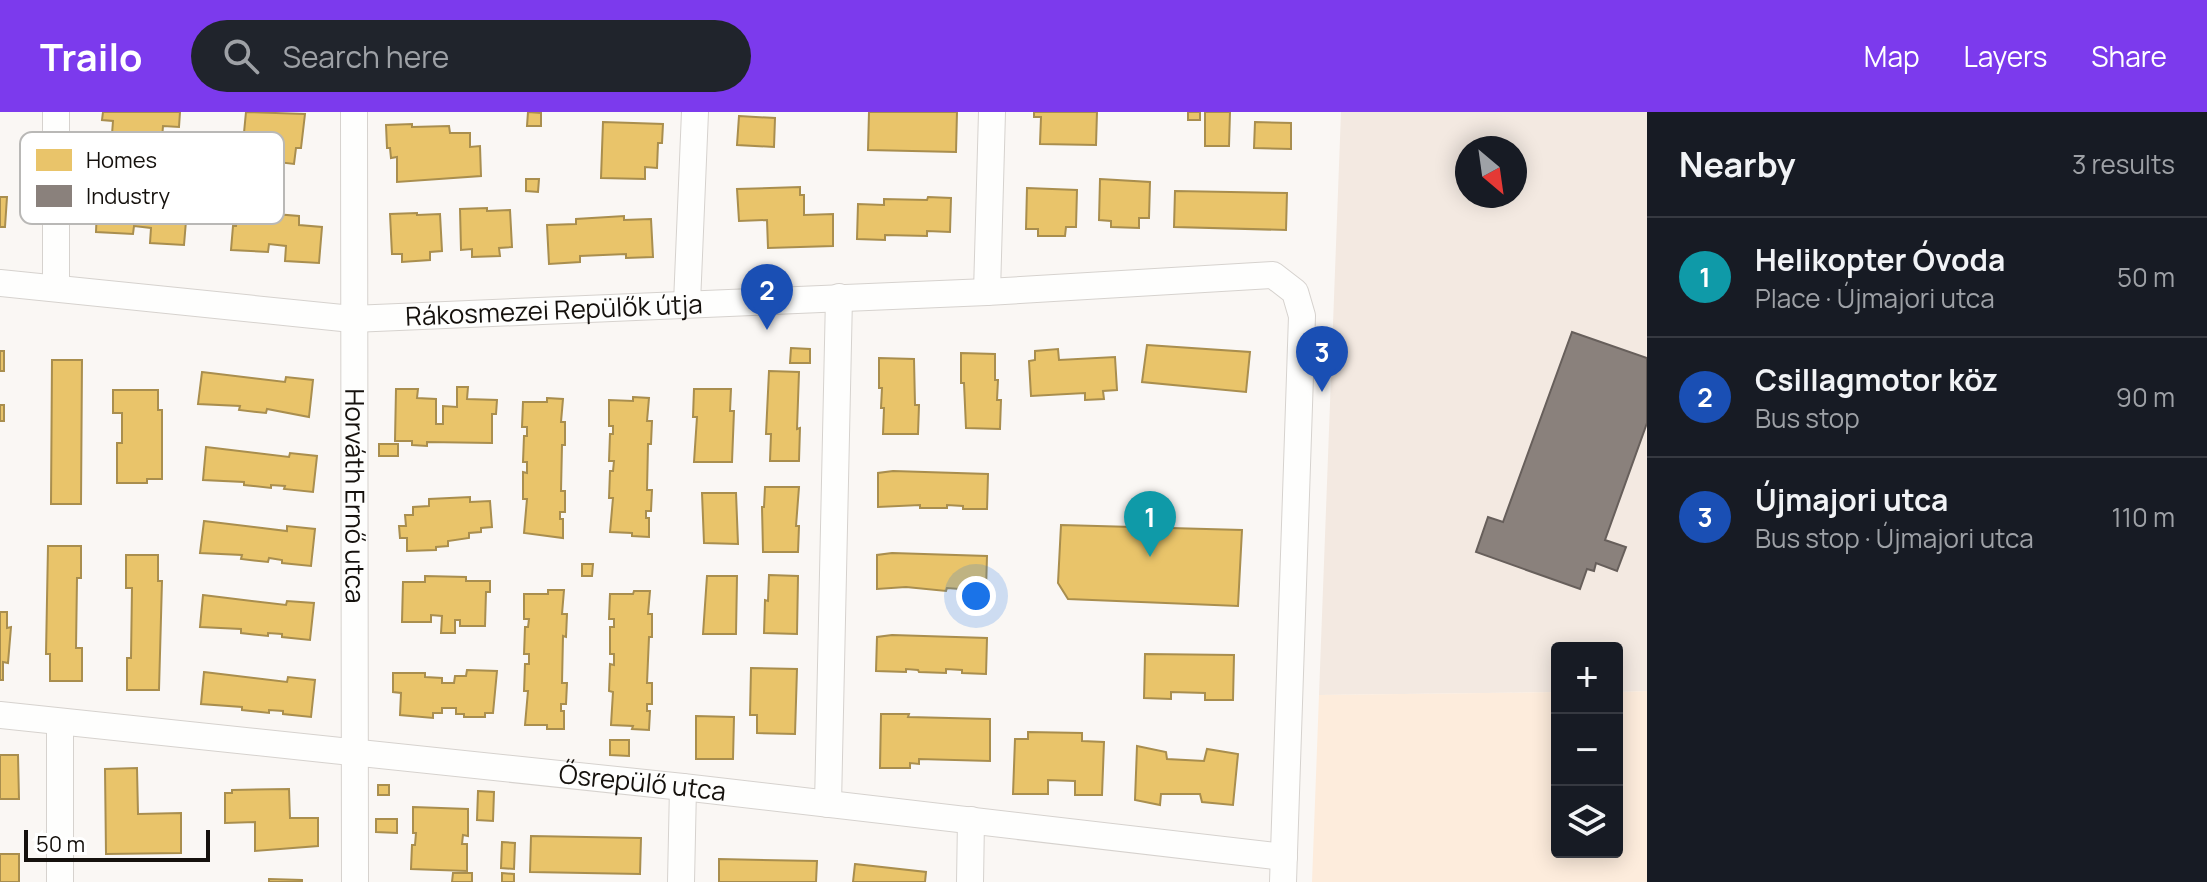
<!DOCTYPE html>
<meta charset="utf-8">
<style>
body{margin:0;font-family:Manrope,sans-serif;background:#20242c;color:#f1f3f6}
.controls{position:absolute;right:24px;bottom:24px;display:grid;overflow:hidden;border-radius:8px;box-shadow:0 4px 20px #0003}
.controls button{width:72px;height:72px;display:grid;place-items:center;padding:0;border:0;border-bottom:2px solid #363941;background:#171b24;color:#f1f3f6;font:40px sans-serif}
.compass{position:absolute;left:1455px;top:24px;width:72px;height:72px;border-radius:50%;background:#171b24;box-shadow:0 4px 20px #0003;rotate:151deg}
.scale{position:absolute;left:24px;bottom:20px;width:186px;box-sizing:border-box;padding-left:8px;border:4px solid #15110d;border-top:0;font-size:22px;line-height:28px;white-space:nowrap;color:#15110d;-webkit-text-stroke:6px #fff;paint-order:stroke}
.you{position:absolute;left:976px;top:484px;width:28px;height:28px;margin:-20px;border:6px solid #fff;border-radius:50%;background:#1a73e8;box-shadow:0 0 0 12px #1a73e833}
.badge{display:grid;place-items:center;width:52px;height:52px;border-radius:50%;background:#7c3aed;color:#fff;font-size:26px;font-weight:700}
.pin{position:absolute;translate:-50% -66px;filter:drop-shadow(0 2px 4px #0008)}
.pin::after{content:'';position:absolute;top:42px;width:28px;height:24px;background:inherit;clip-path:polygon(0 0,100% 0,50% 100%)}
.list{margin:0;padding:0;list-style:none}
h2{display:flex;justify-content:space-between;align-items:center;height:104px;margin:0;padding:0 32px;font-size:34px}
h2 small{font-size:26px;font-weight:400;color:#9ea1a6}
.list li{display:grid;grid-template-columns:52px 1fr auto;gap:24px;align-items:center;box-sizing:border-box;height:120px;padding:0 32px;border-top:2px solid #363941}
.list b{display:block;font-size:30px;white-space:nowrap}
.list p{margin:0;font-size:26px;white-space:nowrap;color:#9ea1a6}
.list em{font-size:26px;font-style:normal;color:#9ea1a6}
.icon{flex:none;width:44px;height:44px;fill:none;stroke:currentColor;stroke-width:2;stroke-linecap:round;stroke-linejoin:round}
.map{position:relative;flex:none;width:1647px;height:770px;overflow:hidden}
header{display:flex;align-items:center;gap:48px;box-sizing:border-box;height:112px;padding:0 40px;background:#7c3aed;color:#fff}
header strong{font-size:38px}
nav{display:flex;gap:44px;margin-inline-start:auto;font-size:28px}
.search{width:560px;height:72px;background:#20242c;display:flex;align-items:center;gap:20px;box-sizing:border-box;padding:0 28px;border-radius:44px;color:#9ea1a6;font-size:30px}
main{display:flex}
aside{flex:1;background:#171b24}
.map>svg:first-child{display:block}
</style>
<header>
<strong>Trailo</strong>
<div class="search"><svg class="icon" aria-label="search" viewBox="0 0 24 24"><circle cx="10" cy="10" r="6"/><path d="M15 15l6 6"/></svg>Search here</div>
<nav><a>Map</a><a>Layers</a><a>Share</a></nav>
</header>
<main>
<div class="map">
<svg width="1647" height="770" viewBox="0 0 1647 770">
<rect width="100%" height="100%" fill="#faf7f4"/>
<path fill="#f3e9e1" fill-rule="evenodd" d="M 1341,0 L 1647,0 L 1647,579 L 1617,580 L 1617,536 L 1557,536 L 1557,580 L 1319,583 ZM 1467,36 L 1515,36 L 1515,84 L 1467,84 Z"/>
<polygon fill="#fdecdc" points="1647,579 1647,770 1312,770 1319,583 1557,580 1557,740 1617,740 1617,580"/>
<g fill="#e9c46a" stroke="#a98e4e" stroke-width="2">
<polygon points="103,0 180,0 179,15 163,14 162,27 112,22 113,9 102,8"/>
<polygon points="246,0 305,2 301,36 296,36 294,52 251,47 253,32 243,31"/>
<polygon points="528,0 541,1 541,14 527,14"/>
<polygon points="869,0 957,0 956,40 868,38"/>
<polygon points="1034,0 1097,0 1096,33 1040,32 1041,5 1034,5"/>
<rect x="1188" y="0" width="12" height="8"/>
<polygon points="1205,0 1230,0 1229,34 1205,34"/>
<polygon points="739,4 775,6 774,35 737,33"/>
<polygon points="603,10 663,12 662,31 658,31 657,56 645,55 645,67 601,66"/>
<polygon points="1255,10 1291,11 1291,37 1254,36"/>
<polygon points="412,12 412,15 449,14 450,21 470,21 470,35 480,34 481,64 397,70 397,45 391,46 390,36 387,36 386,13"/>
<polygon points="526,67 539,67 538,80 526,79"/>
<polygon points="1100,67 1150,70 1149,106 1139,106 1139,116 1111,115 1111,109 1099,108"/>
<polygon points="800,75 800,83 804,83 804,103 833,102 833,134 768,136 767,108 739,109 737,77"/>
<polygon points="1027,76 1077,78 1076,115 1066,115 1065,124 1038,124 1038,117 1026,117"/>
<polygon points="120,77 140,78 140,84 164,85 163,95 187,97 184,133 150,131 151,116 134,114 133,122 96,120 97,96 101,96 101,88 105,89 106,82 119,83"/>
<polygon points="1175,79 1287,81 1286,118 1174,115"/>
<polygon points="0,85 7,85 5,115 0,115"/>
<polygon points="928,85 951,86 950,120 927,119 927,124 885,123 885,128 857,127 858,92 884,93 884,87 927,88"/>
<polygon points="255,95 276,96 275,102 299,104 299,113 322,115 319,151 285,149 286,134 269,132 268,140 231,138 233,114 236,114 237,107 241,107 241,100 255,101"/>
<polygon points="487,96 487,99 510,98 512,135 499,136 500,144 472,145 472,137 461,138 460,97"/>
<polygon points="417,101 417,103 440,102 442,139 430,140 430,148 402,150 402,142 392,142 390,102"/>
<polygon points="624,104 624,108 651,107 653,145 626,146 626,142 580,144 580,150 549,152 547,113 576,112 576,107"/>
<polygon points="1147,233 1250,240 1246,280 1142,270"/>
<polygon points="791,236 810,237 810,251 790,251"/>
<polygon points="1058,237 1059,248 1115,245 1117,278 1103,279 1104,287 1085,288 1085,281 1031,284 1029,249 1035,248 1035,239"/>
<rect x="0" y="239" width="4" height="20"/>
<polygon points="961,241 995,242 995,268 998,268 997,288 1001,288 1000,317 966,316 964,271 961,271"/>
<polygon points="879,246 914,247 915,293 919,293 918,322 883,322 884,296 881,296 882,276 879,276"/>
<polygon points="52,248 82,248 81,392 51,392"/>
<polygon points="769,259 799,260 797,317 800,316 799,349 770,349 771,322 766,322"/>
<polygon points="202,260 285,270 286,265 313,268 309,305 267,297 266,301 239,298 240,294 198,292"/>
<polygon points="457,275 468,275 467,287 497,288 496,302 492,302 492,331 427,330 427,334 412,333 412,329 395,329 396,277 418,277 417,286 436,287 436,312 443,312 443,294 457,295"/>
<polygon points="694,277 731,277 730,299 734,299 732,350 694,350 697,305 693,305"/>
<polygon points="113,278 158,278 158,298 162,298 162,367 147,367 147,371 117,371 117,331 122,331 122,301 113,301"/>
<polygon points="633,285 649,286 647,309 652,309 651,332 648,332 647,378 652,378 651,399 646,399 646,406 649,406 649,425 632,424 632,421 610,420 613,386 609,386 610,359 613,359 614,349 609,349 610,322 613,322 613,314 609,314 609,288 633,289"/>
<polygon points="547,286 563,287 561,310 565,310 565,333 562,333 561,379 565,379 565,400 560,400 560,407 563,407 563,426 524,421 527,387 523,387 523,360 527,361 527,350 523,350 524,324 527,324 527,315 522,315 523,290 547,290"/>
<rect x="0" y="293" width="4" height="16"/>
<rect x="379" y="332" width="19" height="12"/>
<polygon points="206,335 289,345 290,341 317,344 313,380 284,377 285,374 271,373 271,376 244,373 244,370 203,368"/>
<polygon points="893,359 988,362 987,397 963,397 963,394 947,393 947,396 920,396 920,393 878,395 878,361"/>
<polygon points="765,375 799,375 796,414 799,414 798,440 763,440 762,395 764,395"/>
<polygon points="702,381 736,381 738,432 704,431"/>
<polygon points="470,385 470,390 490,389 492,415 481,416 481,420 469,421 469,426 448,429 448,434 436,435 436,438 407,439 407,426 400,426 399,414 406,414 405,403 413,403 413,395 429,394 429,387"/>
<polygon points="204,409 287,419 287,414 315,417 311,454 282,451 282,448 269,446 268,450 241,447 242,443 200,441"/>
<polygon points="1061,413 1242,418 1238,494 1068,487 1058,471"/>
<polygon points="48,434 81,434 81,466 77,466 76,536 82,536 82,569 50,569 50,542 46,542"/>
<polygon points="892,441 987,444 986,479 947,476 946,479 906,475 877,477 877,443"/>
<polygon points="126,443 158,443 158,469 162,469 159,578 127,578 127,546 131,546 132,476 126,476"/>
<polygon points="582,452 593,452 592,464 582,464"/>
<polygon points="769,463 798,464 797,522 764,521 765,488 768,489"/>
<polygon points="425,464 466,465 466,469 490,469 490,480 486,480 485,514 460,514 460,508 455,508 455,521 441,521 442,504 431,503 431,510 402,510 403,470 425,470"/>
<polygon points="707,464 737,464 736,522 703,522"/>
<polygon points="548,478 564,478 562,502 567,502 566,525 563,524 562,571 567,571 566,592 561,592 561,599 564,599 564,617 547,617 547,613 525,613 528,579 524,579 525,552 529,552 529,542 524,542 525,515 528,515 529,507 524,507 524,482 548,482"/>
<polygon points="634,479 650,479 648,502 652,502 652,525 649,525 647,571 652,571 652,592 647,592 647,599 650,599 649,618 632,617 633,614 611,613 613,580 609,579 610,552 614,553 614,542 610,542 610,515 614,515 614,507 609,507 610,482 633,482"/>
<polygon points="203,483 286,493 287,489 314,491 310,528 282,525 282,522 268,521 268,524 241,521 241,517 200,515"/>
<polygon points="0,500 7,500 7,516 11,515 8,551 3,550 3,568 0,568"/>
<polygon points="892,523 987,526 986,562 962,561 962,558 946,557 946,561 919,560 918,558 906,557 906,560 876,559 877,525"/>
<polygon points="1145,542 1234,543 1233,588 1205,588 1205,581 1171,580 1171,587 1144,586"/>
<polygon points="751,556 797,557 795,622 757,621 757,603 750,603"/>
<polygon points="467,558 497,559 493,601 485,601 485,605 464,605 464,602 456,602 456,596 442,596 442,601 433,601 433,606 400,603 401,581 393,580 393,561 425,561 425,565 442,566 442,571 454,571 455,564 466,564"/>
<polygon points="204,560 287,570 288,565 315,568 311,605 283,602 283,599 269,598 269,601 242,598 242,595 201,592"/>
<polygon points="881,602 909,602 908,605 990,607 990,649 919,647 919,652 910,651 910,656 880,656"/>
<polygon points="696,604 734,605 733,647 696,647"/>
<polygon points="1028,620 1082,621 1082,629 1104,630 1102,683 1075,683 1075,669 1048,668 1048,682 1013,682 1015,627 1028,627"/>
<polygon points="610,628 629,628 629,644 610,643"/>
<polygon points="1137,634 1166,640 1167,647 1204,649 1207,637 1238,642 1233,693 1202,690 1200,682 1161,682 1160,693 1135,688"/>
<polygon points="0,643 18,643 19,687 0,687"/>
<polygon points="137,656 138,702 181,701 181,741 106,742 105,657"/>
<rect x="378" y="673" width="11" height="10"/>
<polygon points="289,677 290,706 318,706 318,734 255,739 255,710 225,711 225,681 232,681 232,678"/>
<polygon points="478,679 494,680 493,709 477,708"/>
<polygon points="413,695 468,697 468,724 463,723 462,732 467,732 467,759 411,757 412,733 415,733 416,721 413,721"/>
<polygon points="376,707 397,707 397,721 376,720"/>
<polygon points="531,724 641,726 640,762 530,760"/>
<polygon points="502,730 515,731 514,757 501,756"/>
<rect x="0" y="742" width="19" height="28"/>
<polygon points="719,747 817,749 816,770 719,770"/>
<polygon points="855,752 926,760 925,770 853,770"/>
<polygon points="453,761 472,761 472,770 452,770"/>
<polygon points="502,761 514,762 514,770 502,770"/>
<polygon points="269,767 302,768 302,770 269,770"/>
</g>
<polygon fill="#8a817c" stroke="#675f5b" stroke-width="2" points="1572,220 1647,246 1647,311 1605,428 1626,435 1617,459 1596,451 1594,459 1587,457 1580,477 1476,440 1488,405 1503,410"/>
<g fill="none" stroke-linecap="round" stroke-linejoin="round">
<g stroke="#d6d2ce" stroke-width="28">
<g id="street">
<path id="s1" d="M 354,0 L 355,770"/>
<path id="s2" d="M 0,171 L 352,207 L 987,180 L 1273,163 L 1295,180 L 1302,204 L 1283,770"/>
<polyline points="56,176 56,0"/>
<polyline points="987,180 992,0"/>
<polyline points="687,191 695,0"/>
<path id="s3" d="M 0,603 L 683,675 L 1284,745"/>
<polyline points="60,611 60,770"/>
<polyline points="828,692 839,185"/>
<polyline points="681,770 683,675"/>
<polyline points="970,770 971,708"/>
</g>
</g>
<use href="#street" stroke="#fefefd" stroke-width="26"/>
</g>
<g text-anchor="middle" stroke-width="8" stroke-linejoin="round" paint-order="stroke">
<g font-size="26" fill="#15110d" stroke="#fff">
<text dy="9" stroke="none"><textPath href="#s2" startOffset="556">Rákosmezei Repülők útja</textPath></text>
<text dy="9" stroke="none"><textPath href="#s1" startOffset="384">Horváth Ernő utca</textPath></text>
<text dy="9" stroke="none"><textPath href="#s3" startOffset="646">Ősrepülő utca</textPath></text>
</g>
</g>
<rect x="20" y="20" width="264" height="92" rx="12" fill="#fff" stroke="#b9b8b6" stroke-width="2"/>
<rect x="36" y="37" width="36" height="22" fill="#e9c46a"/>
<rect x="36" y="73" width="36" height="22" fill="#8a817c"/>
<g font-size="22" fill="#15110d">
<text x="86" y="56">Homes</text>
<text x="86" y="92">Industry</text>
</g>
</svg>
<div class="controls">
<button>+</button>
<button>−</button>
<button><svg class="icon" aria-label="layers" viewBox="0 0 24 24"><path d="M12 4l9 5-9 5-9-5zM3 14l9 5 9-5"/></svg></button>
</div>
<svg class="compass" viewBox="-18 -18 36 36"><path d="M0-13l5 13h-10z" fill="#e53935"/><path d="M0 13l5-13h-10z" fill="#9ea1a6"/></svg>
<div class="scale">50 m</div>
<div class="you"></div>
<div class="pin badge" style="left:1150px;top:445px;background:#0f9aa8">1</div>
<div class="pin badge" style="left:767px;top:218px;background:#1a4fb4">2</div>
<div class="pin badge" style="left:1322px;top:280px;background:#1a4fb4">3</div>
</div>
<aside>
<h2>Nearby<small>3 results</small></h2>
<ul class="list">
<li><span class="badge" style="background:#0f9aa8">1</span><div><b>Helikopter Óvoda</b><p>Place · Újmajori utca</p></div><em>50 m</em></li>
<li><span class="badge" style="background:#1a4fb4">2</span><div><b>Csillagmotor köz</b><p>Bus stop</p></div><em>90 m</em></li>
<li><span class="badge" style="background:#1a4fb4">3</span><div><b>Újmajori utca</b><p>Bus stop · Újmajori utca</p></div><em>110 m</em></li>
</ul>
</aside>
</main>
